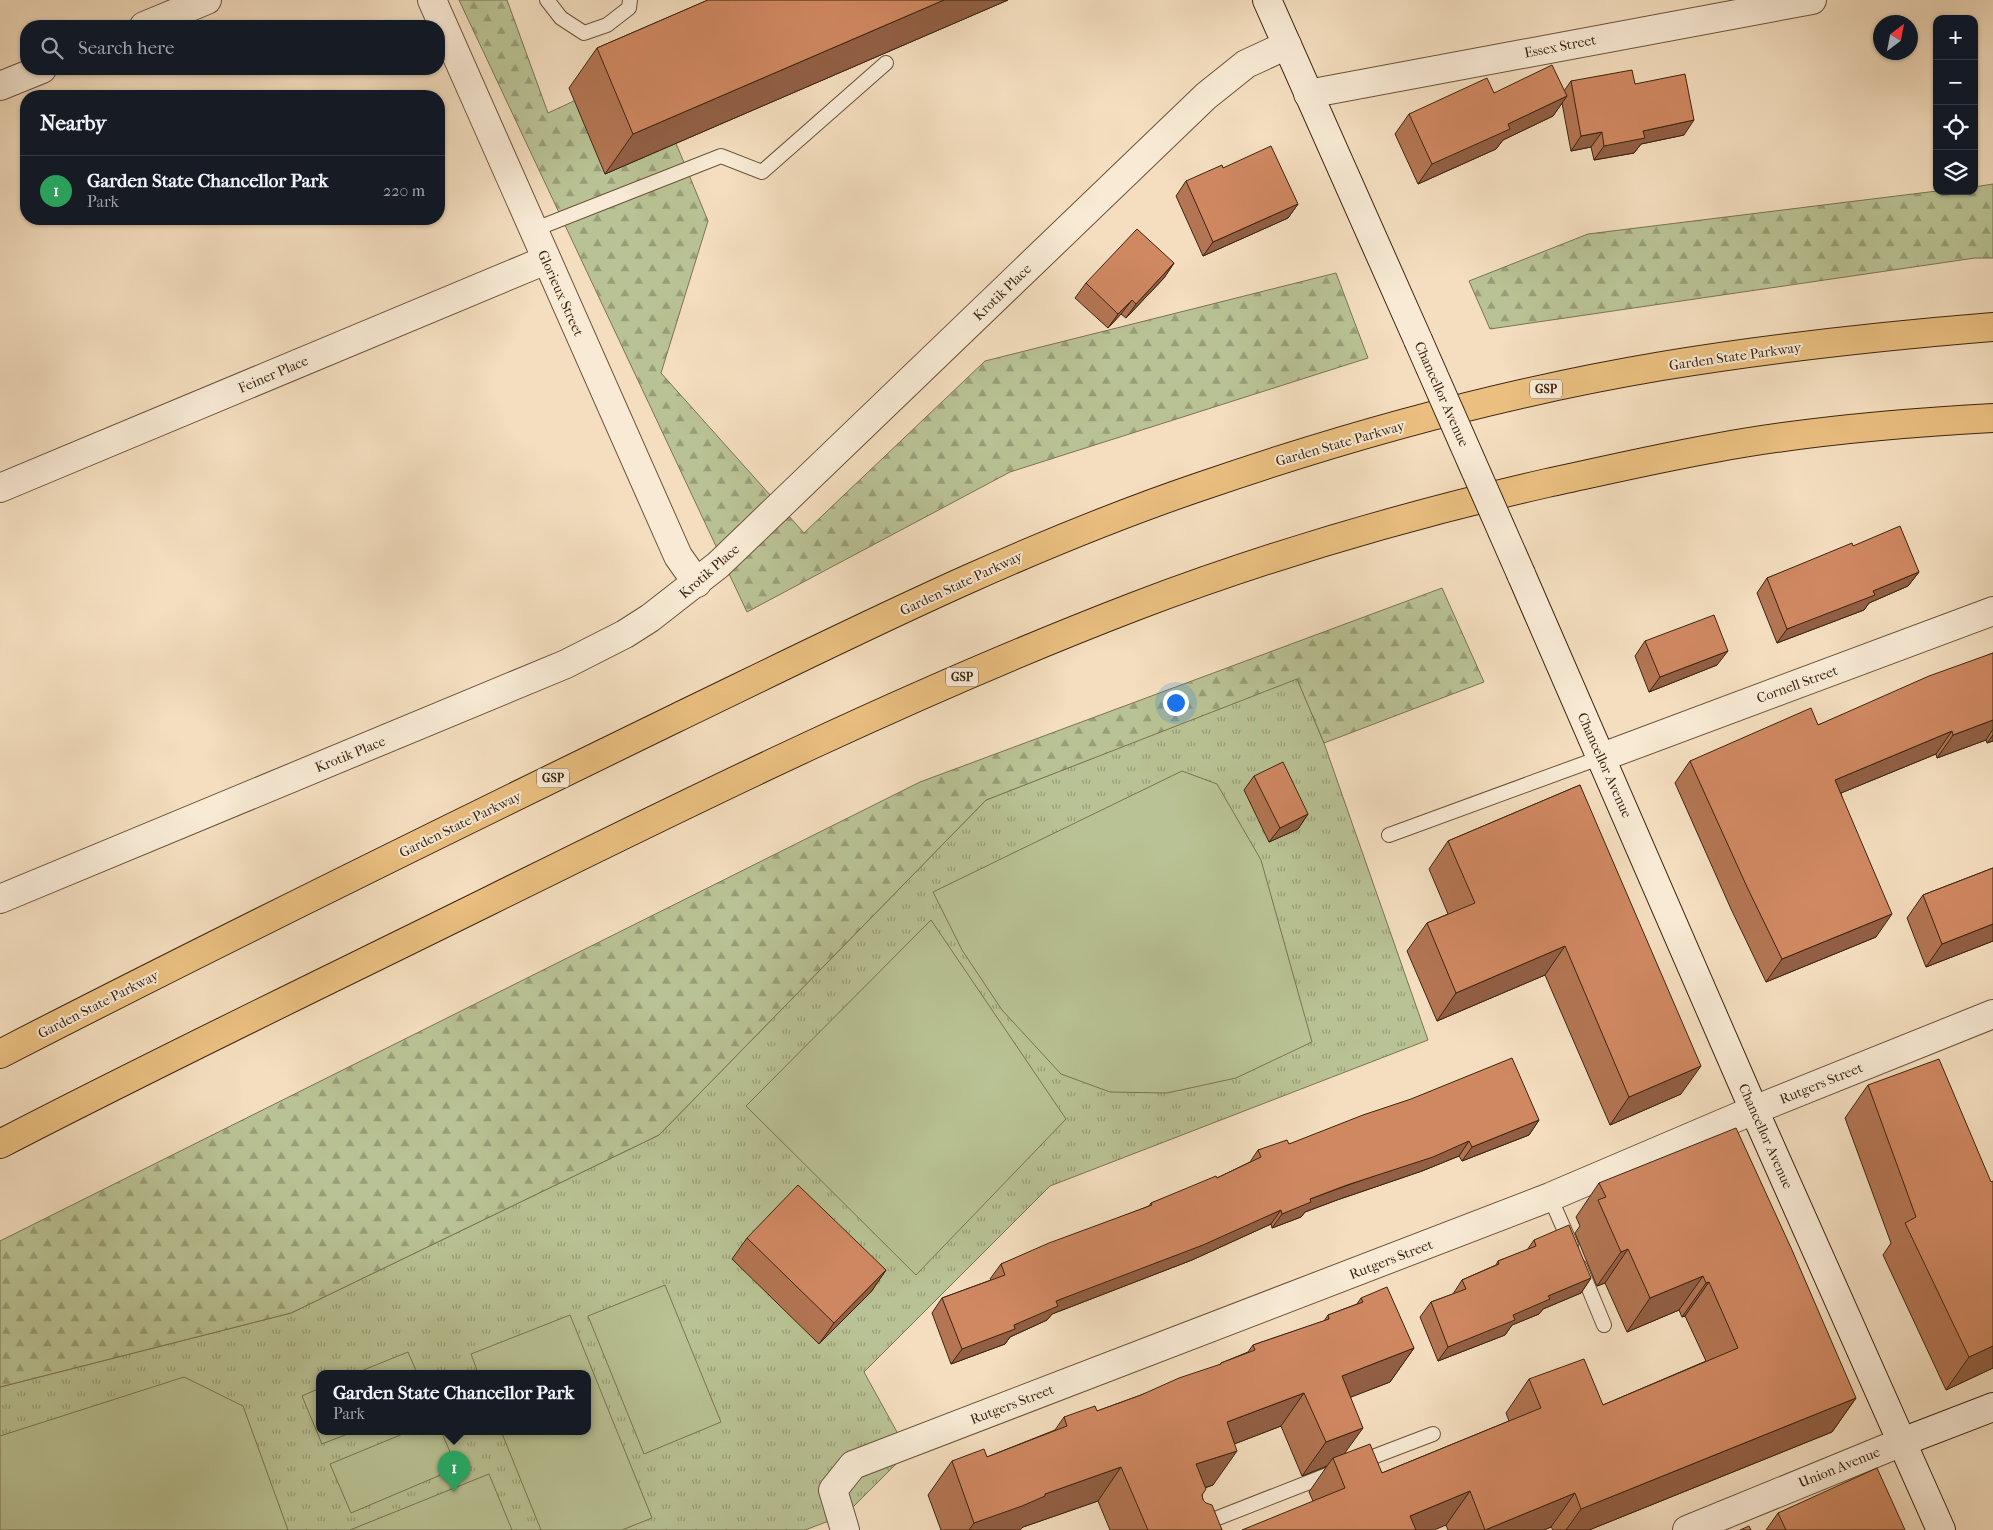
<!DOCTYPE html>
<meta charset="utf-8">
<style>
body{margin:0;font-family:"IM FELL French Canon",serif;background:#242831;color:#f1f3f6}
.controls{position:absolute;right:15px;top:15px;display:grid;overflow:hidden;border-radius:10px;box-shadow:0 1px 4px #0004}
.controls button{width:45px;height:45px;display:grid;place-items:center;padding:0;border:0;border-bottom:1px solid #363941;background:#171b24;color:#f1f3f6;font:25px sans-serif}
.compass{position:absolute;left:1873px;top:15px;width:45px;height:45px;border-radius:50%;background:#171b24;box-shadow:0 1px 4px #0004;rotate:32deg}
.you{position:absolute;left:1175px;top:702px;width:18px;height:18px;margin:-12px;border:4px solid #fff;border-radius:50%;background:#1a73e8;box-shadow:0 0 0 8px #1a73e833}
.badge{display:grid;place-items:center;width:32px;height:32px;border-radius:50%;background:#c59692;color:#fff;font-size:16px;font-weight:700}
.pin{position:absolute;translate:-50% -41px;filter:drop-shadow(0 1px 2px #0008)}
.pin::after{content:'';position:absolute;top:26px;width:18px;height:15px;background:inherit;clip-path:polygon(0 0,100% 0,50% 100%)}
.popup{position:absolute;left:316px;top:1370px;width:275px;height:65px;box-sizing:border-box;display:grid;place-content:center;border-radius:10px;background:#171b24;filter:drop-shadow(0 1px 4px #0005);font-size:16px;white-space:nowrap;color:#9ea1a6}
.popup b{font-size:19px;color:#f1f3f6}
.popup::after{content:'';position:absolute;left:50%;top:100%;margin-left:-10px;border:10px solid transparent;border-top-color:#171b24}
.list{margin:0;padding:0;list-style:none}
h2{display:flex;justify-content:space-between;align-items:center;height:65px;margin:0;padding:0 20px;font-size:21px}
h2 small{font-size:16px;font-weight:400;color:#9ea1a6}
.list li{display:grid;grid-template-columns:32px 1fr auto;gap:15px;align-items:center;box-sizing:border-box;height:70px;padding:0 20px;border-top:1px solid #363941}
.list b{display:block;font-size:19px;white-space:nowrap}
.list p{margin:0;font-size:16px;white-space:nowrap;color:#9ea1a6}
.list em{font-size:16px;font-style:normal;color:#9ea1a6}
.icon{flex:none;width:28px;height:28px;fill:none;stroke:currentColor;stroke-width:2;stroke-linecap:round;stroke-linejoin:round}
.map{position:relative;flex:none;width:1993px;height:1530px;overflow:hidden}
.search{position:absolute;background:#171b24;box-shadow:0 1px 4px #0004;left:20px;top:20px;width:425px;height:55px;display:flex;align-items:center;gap:12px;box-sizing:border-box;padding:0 18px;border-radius:20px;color:#9ea1a6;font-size:19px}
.panel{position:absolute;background:#171b24;box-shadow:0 1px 4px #0004;left:20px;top:90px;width:425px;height:135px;border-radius:20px}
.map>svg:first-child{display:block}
</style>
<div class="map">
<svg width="1993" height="1530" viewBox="0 0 1993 1530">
<defs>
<pattern id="grass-tufts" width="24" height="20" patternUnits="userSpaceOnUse" patternTransform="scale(1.25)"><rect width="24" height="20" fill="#b9c294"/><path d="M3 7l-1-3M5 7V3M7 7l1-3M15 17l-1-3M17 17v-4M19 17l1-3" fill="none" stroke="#989d77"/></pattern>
<pattern id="forest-firs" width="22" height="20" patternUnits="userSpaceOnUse" patternTransform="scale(1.25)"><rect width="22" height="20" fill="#b9c294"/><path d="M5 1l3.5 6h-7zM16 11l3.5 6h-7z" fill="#989d77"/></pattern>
</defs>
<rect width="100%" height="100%" fill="#f4debf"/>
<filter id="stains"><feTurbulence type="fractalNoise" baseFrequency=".004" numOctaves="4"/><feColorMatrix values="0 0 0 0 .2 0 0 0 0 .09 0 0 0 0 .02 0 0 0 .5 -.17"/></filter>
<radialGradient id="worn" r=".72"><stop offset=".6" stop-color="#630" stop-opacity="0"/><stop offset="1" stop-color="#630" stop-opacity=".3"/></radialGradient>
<path fill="url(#grass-tufts)" stroke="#7b7452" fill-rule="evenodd" d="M 1297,678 L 1324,743 L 1428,1040 L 1050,1186 L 864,1372 L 908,1452 L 845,1515 L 805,1530 L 0,1530 L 0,1387 L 291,1313 L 659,1135 L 986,800 ZM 320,1373 L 588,1373 L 588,1431 L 320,1431 Z"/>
<g fill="url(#forest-firs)" stroke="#7b7452">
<polygon points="459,0 507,0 548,113 645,68 708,221 661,373 804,533 985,361 1336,273 1368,358 1010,472 747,612"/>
<polygon points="1993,184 1993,258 1975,258 1490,329 1469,281 1588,234 1937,191 1974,191 1974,187"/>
<polygon points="1442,588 1484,682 1324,743 1297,679 986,800 659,1135 291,1313 0,1387 0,1241 920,782"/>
</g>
<g fill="#b9c294" stroke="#7b7452">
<polygon points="1182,771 1217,784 1261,860 1312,1042 1236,1078 1167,1093 1110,1092 1061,1074 1002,1010 962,950 933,892"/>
<polygon points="931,920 1066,1119 916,1275 746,1106"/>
<polygon points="665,1285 721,1422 644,1454 588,1316"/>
<polygon points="570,1315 652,1518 622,1530 541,1530 501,1431 588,1431 588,1373 478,1373 471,1354"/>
<polygon points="408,1352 417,1373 356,1373"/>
<polygon points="184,1377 243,1406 288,1530 0,1530 0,1436"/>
<polygon points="320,1388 320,1431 355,1431 322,1444 302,1396"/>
<polygon points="410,1431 441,1431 457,1468 351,1513 330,1464"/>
<polygon points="489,1474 512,1530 350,1530"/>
</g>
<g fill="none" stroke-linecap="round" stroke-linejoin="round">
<g stroke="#6b533b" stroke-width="16">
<g id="service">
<polyline points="547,0 561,18 584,33 607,25 629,8 630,0"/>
<polyline points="533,230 721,156 762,172 886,63"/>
<polyline points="1389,835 1602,757"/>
<polyline points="1550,1197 1571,1245"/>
<polyline points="1580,1267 1604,1325"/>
<polyline points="1357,1463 1433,1434"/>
<polyline points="1187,1530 1335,1472"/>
</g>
</g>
<g stroke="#6b533b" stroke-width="30">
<g id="minor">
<polyline points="432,0 678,556 697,583"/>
<polyline points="144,26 207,0"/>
<polyline points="0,86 42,69"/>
<polyline points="1308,94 1812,0"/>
<polyline points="0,488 546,260"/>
<polyline points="1602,757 1993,611"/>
<polyline points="0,899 566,664 625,634 650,618 718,565 1206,96 1246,64 1287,45"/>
<polyline points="845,1530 833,1490 853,1465 1550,1197 1754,1110 1993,1014"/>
</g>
</g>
<g stroke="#6b533b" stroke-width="30">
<polyline id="tertiary" points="1687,1530 1902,1442"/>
</g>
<g stroke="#3d250f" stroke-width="30">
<g id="secondary">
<polyline points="1267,0 1418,340"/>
<polyline points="1521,574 1754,1110 1941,1530"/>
<polyline points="1902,1442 1993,1407"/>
</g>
</g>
<g stroke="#3d250f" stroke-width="30">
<g id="motorway">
<path d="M 0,1054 C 223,939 448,829 674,719 C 848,635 1021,547 1205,485 C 1353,434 1507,392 1662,366 C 1772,348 1882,336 1993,327"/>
<path d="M 0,1144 C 162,1060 327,981 491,900 C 703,795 915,691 1136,606 C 1270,555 1408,515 1547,483 C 1603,471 1659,458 1715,448 C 1806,431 1901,423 1993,418"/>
</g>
</g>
<use href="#service" stroke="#f8ead5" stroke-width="14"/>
<use href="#minor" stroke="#f8ead5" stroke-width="28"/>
<use href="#tertiary" stroke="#f8ead5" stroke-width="28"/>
<use href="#secondary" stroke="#f8ead5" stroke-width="28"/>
<use href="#motorway" stroke="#eabf80" stroke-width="28"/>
<g stroke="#3d250f" stroke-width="30" stroke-linecap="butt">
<polyline id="secondary-bridge" points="1418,340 1521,574"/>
</g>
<use href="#secondary-bridge" stroke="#f8ead5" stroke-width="28"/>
</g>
<g fill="#b37553" stroke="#3d250f">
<polygon points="708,0 1008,0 605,174 569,88 597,48"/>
<polygon points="1571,81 1635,84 1684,135 1641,144 1634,153 1594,160 1591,147 1571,151 1562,103 1553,116 1503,140 1496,149 1418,184 1395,134 1409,114 1494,93 1564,91"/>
<polygon points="1186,181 1298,204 1288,218 1203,256 1176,196"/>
<polygon points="1174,263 1164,278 1126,318 1121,314 1108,328 1075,298 1086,283"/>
<polygon points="1853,546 1919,572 1908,586 1869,603 1864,610 1777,643 1757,593 1767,578"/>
<polygon points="1645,641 1717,665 1649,692 1635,656"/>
<polygon points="1993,653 1993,741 1987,743 1986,740 1937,758 1936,754 1841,793 1876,937 1766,982 1731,909 1675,783 1690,761 1818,725"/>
<polygon points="1254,776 1308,814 1298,829 1269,842 1244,790"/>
<polygon points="1580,785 1681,1094 1610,1125 1545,975 1437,1021 1407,951 1427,923 1448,914 1429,869 1448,841"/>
<polygon points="1993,868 1993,941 1926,967 1907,918 1923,895"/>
<polygon points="1868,1085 1993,1368 1946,1390 1883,1255 1891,1243 1845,1118"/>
<polygon points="1539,1120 1529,1135 1462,1161 1459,1156 1422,1171 1337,1200 1305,1212 1301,1217 1272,1228 1271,1224 1192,1260 1052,1314 1047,1320 1010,1337 1005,1344 951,1364 932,1313 942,1298 991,1280 990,1279 1001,1264 1149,1206 1151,1203 1217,1178 1250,1162 1258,1150 1289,1144"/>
<polygon points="1599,1183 1856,1398 1832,1432 1589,1530 1553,1530 1551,1527 1544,1530 1448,1530 1446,1525 1313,1501 1309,1492 1327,1466 1302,1476 1281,1426 1234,1444 1213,1485 1205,1488 1202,1495 1203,1500 1222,1530 1110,1530 1098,1501 1023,1527 1020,1530 941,1530 928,1495 952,1461 987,1457 1055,1430 1064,1417 1097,1411 1141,1395 1219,1365 1221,1363 1248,1352 1253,1345 1324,1321 1328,1315 1357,1304 1361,1298 1414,1348 1390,1382 1350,1397 1344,1453 1382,1473 1509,1421 1506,1413 1529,1379 1603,1405 1706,1361 1685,1316 1682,1317 1679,1310 1627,1332 1605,1283 1597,1286 1575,1233 1580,1226 1576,1217"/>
<polygon points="747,1238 886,1270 871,1292 819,1344 732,1259"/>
<polygon points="1534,1240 1591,1278 1581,1293 1543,1309 1539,1314 1512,1325 1505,1335 1438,1361 1420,1317 1431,1302 1453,1294 1462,1280 1496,1265 1498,1261 1527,1250"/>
<polygon points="1778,1513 1905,1530 1766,1530"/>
</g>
<g fill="#925f44" stroke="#3d250f">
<polygon points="944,0 1008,0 605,174 633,134"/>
<polygon points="1567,96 1553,116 1503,140 1496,149 1418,184 1432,164 1508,124"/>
<polygon points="1694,120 1684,135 1641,144 1634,153 1594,160 1604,146 1643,131"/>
<polygon points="1602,132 1591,147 1571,151 1581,136"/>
<polygon points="1298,204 1288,218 1203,256 1213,242"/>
<polygon points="1174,263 1164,278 1126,318 1136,304"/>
<polygon points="1132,300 1121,314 1108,328 1118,314"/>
<polygon points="1919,572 1908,586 1869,603 1864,610 1777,643 1787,629 1873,591"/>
<polygon points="1728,651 1717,665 1649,692 1660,677"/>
<polygon points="1993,720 1993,729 1986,740 1937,758 1953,735"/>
<polygon points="1952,731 1936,754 1819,802 1835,780"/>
<polygon points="1993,735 1993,741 1987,743"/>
<polygon points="1308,814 1298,829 1269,842 1280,828"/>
<polygon points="1892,914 1876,937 1766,982 1782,959"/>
<polygon points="1993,924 1993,941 1926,967 1942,944"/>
<polygon points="1565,946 1545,975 1437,1021 1456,993"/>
<polygon points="1701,1066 1681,1094 1610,1125 1629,1097"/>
<polygon points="1539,1120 1529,1135 1462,1161 1472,1147"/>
<polygon points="1469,1141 1459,1156 1422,1171 1337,1200 1305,1212 1301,1217 1272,1228 1282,1214 1310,1199"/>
<polygon points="1281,1210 1271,1224 1192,1260 1052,1314 1047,1320 1010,1337 1005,1344 951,1364 962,1349 1014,1325 1056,1301"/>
<polygon points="1628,1249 1605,1283 1597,1286 1621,1252"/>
<polygon points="886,1270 871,1292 819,1344 834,1323"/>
<polygon points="1703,1276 1679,1310 1627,1332 1650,1298"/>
<polygon points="1591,1278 1581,1293 1543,1309 1539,1314 1512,1325 1505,1335 1438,1361 1448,1347 1548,1296"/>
<polygon points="1709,1282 1685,1316 1682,1317 1706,1283"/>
<polygon points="1993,1346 1993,1368 1946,1390 1969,1357"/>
<polygon points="1414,1348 1390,1382 1318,1410 1342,1376"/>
<polygon points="1304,1393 1281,1426 1203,1456 1227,1422"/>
<polygon points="1856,1398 1832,1432 1589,1530 1566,1530 1581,1509"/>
<polygon points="1363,1428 1339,1461 1333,1458 1327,1466 1302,1476 1326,1442"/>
<polygon points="1237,1451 1213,1485 1172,1498 1196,1464"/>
<polygon points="1121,1467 1098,1501 1023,1527 1020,1530 969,1530 974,1523 1045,1494"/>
<polygon points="1470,1491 1446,1525 1434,1530 1400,1530 1410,1516"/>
<polygon points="1575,1493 1551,1527 1544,1530 1485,1530"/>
</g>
<g fill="#d08861" stroke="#3d250f">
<polygon points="708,0 944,0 633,134 597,48"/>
<polygon points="1552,65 1567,96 1508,124 1510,129 1432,164 1409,114 1487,78 1494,93"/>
<polygon points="1632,70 1635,84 1685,74 1694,120 1643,131 1645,138 1604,146 1602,132 1581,136 1571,81"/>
<polygon points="1271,146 1298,204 1213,242 1186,181 1222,165 1223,168"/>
<polygon points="1137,229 1174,263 1136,304 1132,300 1118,314 1086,283"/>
<polygon points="1900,526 1919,572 1873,591 1875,595 1787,629 1767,578 1852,543 1853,546"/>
<polygon points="1714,615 1728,651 1660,677 1645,641"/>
<polygon points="1993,653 1993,720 1953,735 1952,731 1835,780 1892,914 1782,959 1747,887 1690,761 1811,708 1818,725 1929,676"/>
<polygon points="1283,762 1308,814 1280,828 1254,776"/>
<polygon points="1580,785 1701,1066 1629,1097 1565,946 1456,993 1427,923 1475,903 1448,841"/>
<polygon points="1993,868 1993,924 1942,944 1923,895"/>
<polygon points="1512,1058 1539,1120 1472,1147 1469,1141 1433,1157 1347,1185 1310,1199 1311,1202 1282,1214 1281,1210 1203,1245 1056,1301 1058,1306 1014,1325 1015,1329 962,1349 942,1298 1005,1275 1001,1264 1049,1243 1152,1205 1151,1203 1216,1176 1217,1178 1261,1157 1258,1150 1287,1140 1289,1144 1363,1115 1411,1099"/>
<polygon points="1939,1059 1991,1182 1993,1181 1993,1346 1969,1357 1905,1223 1916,1217 1868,1085"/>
<polygon points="1736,1128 1792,1250 1856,1398 1581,1509 1575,1493 1485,1530 1470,1491 1410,1516 1416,1530 1242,1530 1345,1488 1333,1458 1370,1444 1382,1473 1541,1408 1529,1379 1584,1359 1603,1405 1738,1348 1709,1282 1706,1283 1703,1276 1650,1298 1628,1249 1621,1252 1598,1200 1606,1197 1599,1183"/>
<polygon points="798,1185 886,1270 834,1323 747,1238"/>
<polygon points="1569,1225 1591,1278 1548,1296 1550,1299 1513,1315 1515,1320 1448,1347 1431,1302 1466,1289 1462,1280 1499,1264 1498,1261 1536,1246 1534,1240"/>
<polygon points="1387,1287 1414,1348 1342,1376 1363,1428 1326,1442 1304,1393 1227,1422 1237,1451 1196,1464 1206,1489 1202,1495 1203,1500 1206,1503 1212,1505 1222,1530 1148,1530 1121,1467 1045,1494 1045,1496 1022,1506 974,1523 952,1461 984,1449 987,1457 1067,1426 1064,1417 1095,1406 1097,1411 1141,1395 1179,1378 1221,1364 1221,1363 1255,1350 1253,1345 1329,1319 1328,1315 1363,1302 1361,1298"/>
<polygon points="1877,1468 1905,1530 1786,1530 1778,1513"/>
<polygon points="1749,1526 1751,1530 1740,1530"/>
</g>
<g text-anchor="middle" stroke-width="4" stroke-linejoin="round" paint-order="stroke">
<g fill="#f8ead5" stroke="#75604a" stroke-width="1">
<rect x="1530" y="379.5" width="32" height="19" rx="4"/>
<rect x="946" y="667.5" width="32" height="19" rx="4"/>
<rect x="537" y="768.5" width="32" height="19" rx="4"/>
</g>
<g font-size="12" font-weight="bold" fill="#3d250f">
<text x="1546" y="393">GSP</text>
<text x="962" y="681">GSP</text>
<text x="553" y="782">GSP</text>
</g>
<g font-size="14" fill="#3d250f" stroke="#f8ead5">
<text transform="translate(1560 46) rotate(-11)" y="5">Essex Street</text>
<text transform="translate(1002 292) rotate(-44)" y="5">Krotik Place</text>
<text transform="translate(561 293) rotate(66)" y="5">Glorieux Street</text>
<text transform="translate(1735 356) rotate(-8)" y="5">Garden State Parkway</text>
<text transform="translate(273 374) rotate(-23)" y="5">Feiner Place</text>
<text transform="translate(1442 394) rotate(66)" y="5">Chancellor Avenue</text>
<text transform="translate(1340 443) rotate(-16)" y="5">Garden State Parkway</text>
<text transform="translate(709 571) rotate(-41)" y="5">Krotik Place</text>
<text transform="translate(961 583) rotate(-25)" y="5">Garden State Parkway</text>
<text transform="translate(1797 684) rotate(-20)" y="5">Cornell Street</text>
<text transform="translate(350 754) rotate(-22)" y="5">Krotik Place</text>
<text transform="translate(1605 765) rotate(66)" y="5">Chancellor Avenue</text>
<text transform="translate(460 824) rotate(-26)" y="5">Garden State Parkway</text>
<text transform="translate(98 1004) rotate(-27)" y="5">Garden State Parkway</text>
<text transform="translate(1821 1083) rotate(-22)" y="5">Rutgers Street</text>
<text transform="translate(1766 1136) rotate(66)" y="5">Chancellor Avenue</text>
<text transform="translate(1391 1259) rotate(-21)" y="5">Rutgers Street</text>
<text transform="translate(1012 1404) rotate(-21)" y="5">Rutgers Street</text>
<text transform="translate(1839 1467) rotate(-22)" y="5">Union Avenue</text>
</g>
</g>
<rect width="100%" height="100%" filter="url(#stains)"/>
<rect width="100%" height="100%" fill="url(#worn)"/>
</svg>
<div class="controls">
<button>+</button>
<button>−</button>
<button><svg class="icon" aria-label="locate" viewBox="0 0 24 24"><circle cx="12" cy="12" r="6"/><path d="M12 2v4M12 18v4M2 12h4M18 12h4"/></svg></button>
<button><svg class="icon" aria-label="layers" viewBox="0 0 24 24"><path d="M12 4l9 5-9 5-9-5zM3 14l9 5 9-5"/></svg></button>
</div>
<svg class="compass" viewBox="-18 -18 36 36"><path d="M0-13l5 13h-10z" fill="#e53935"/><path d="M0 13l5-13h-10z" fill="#9ea1a6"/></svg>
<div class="you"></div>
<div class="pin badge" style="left:454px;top:1492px;background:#2e9e5b">1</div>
<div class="popup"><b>Garden State Chancellor Park</b>Park</div>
<div class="search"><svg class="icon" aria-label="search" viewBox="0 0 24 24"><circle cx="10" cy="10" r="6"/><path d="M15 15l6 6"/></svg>Search here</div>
<section class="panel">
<h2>Nearby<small></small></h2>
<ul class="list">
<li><span class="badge" style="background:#2e9e5b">1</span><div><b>Garden State Chancellor Park</b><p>Park</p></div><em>220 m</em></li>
</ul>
</section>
</div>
